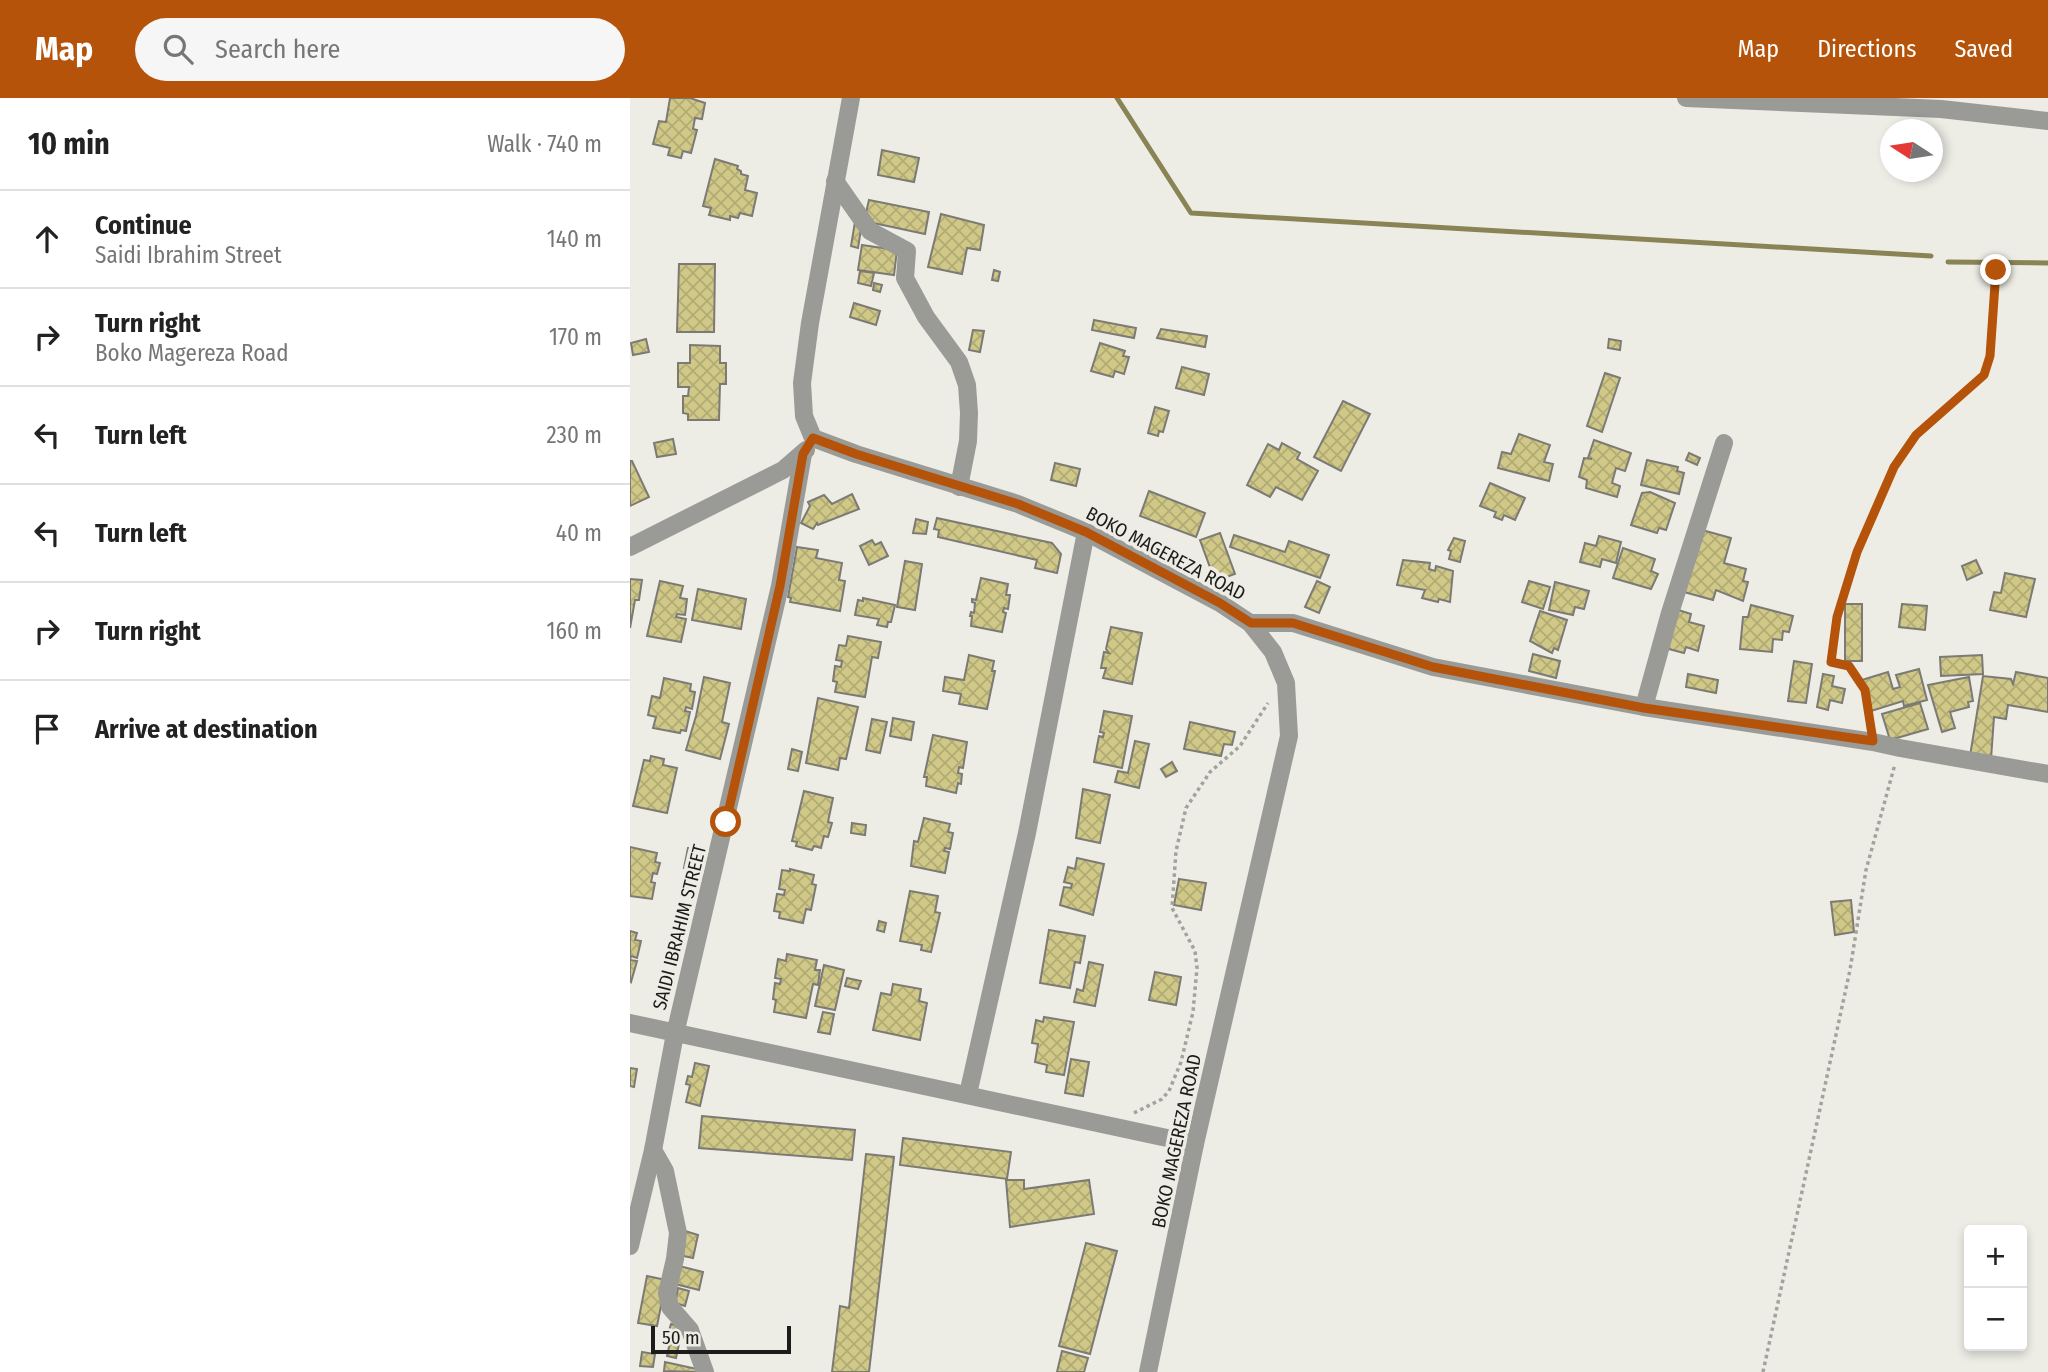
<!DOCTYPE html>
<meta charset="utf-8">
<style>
body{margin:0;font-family:"Fira Sans Condensed",sans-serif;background:#f6f6f6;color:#222}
.controls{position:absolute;right:21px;bottom:21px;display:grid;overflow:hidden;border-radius:7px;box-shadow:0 4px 10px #0003}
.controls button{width:63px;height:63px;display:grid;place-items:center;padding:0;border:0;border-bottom:2px solid #e0e0e0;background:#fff;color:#222;font:35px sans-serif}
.compass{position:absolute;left:1250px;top:21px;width:63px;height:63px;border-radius:50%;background:#fff;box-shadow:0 4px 10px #0003;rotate:282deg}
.scale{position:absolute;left:21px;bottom:18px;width:140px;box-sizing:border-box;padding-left:7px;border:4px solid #1d1c1a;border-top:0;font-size:19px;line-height:24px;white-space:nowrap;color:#1d1c1a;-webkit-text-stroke:5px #edede6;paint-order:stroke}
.stop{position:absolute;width:21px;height:21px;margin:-16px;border:5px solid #b45309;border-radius:50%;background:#fff}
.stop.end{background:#b45309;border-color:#fff;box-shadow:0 2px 7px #0008}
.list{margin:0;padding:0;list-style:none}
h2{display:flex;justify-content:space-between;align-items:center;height:91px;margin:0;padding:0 28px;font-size:30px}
h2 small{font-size:23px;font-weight:400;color:#767676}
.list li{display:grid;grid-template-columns:46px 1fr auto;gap:21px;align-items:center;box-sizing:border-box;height:98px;padding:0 28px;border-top:2px solid #e0e0e0}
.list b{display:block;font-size:26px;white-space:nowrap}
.list p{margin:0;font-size:23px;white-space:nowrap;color:#767676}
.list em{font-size:23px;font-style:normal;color:#767676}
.icon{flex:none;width:38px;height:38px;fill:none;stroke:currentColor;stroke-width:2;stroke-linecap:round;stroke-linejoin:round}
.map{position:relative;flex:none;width:1418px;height:1274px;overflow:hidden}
header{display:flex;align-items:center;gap:42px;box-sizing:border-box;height:98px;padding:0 35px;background:#b45309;color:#fff}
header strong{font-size:33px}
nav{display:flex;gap:38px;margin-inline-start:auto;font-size:24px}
.search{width:490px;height:63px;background:#f6f6f6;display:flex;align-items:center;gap:18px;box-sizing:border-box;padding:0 24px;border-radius:38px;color:#767676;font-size:26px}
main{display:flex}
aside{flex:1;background:#fff}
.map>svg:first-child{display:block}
</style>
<header>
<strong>Map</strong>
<div class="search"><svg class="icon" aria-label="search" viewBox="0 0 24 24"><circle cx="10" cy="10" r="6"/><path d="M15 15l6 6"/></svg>Search here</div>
<nav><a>Map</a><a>Directions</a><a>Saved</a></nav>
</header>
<main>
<aside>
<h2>10 min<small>Walk · 740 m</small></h2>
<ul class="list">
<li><svg class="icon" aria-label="ahead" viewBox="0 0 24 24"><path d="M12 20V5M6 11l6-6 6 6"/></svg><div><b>Continue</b><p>Saidi Ibrahim Street</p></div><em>140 m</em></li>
<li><svg class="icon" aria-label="right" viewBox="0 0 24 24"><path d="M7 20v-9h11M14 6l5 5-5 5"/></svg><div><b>Turn right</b><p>Boko Magereza Road</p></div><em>170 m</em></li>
<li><svg class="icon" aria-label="left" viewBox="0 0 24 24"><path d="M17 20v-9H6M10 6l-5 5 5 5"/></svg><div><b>Turn left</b></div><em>230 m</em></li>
<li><svg class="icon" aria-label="left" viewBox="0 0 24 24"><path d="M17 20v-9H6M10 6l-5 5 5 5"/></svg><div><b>Turn left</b></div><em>40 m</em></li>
<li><svg class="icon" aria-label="right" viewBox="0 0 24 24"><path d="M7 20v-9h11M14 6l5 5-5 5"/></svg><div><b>Turn right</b></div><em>160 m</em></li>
<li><svg class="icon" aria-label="arrive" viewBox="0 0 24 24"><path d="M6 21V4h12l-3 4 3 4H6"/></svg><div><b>Arrive at destination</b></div></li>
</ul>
</aside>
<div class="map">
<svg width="1418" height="1274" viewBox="0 0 1418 1274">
<defs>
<pattern id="building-cross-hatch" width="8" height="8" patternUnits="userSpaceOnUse" patternTransform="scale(1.75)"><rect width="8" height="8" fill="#d0c887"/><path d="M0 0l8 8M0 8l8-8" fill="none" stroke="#b2ab74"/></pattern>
</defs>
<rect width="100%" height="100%" fill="#edede6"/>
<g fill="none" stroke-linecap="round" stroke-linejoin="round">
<g stroke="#8a8356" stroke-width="5">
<polyline points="487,0 561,115 1301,158"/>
<polyline points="1318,164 1418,165"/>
</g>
</g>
<g fill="url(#building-cross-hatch)" stroke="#7b7a74" stroke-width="2">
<polygon points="40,0 60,0 75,5 72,21 65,20 63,31 67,32 61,55 53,53 51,60 38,57 40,50 23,46 29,23 36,24"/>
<polygon points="252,52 289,60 284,84 248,77"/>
<polygon points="85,61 108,68 107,71 111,73 111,76 118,78 115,92 127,95 122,118 110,115 108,120 100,118 100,122 79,117 81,110 73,108"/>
<polygon points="239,102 299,114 295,136 234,123"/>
<polygon points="311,116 354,127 350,152 337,150 332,176 298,169"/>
<polygon points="225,124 232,125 228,150 221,148"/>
<polygon points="232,147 267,152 264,177 228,172"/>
<polygon points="49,166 85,166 84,234 47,234"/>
<polygon points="364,172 370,174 368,183 362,182"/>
<polygon points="230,173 244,175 241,188 228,185"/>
<polygon points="244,185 252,187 250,194 243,192"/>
<polygon points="224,205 250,213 246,227 220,219"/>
<polygon points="464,222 506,230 504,240 462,232"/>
<polygon points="531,231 577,238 575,249 527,240"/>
<polygon points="343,232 354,233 350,254 339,252"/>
<polygon points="16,241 19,254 3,257 1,245"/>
<polygon points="979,241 991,243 990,252 978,250"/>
<polygon points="470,245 495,253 493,258 499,259 494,276 485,273 483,279 461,273"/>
<polygon points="60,247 90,248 90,265 96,265 96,286 90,286 89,322 58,322 58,316 53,315 53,298 58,298 59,289 48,289 48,265 60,265"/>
<polygon points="552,269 579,276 574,297 546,290"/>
<polygon points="975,275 990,280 972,334 957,328"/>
<polygon points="713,303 740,316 711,373 684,359"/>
<polygon points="525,309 539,313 533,334 529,333 528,338 518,335"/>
<polygon points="889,336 920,347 914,364 923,366 919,383 868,370 872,354 881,356"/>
<polygon points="43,341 46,356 27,359 24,345"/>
<polygon points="964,342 1001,355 995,373 986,370 982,385 990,388 987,399 956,390 957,382 949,379 954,360 962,361 958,360"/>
<polygon points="652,345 670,355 667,361 688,373 672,402 646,389 640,399 617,387 638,346 649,352"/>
<polygon points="1059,355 1070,360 1067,367 1056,362"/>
<polygon points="1017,362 1048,369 1047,373 1054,375 1049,396 1011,387"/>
<polygon points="0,363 2,363 19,399 0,408"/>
<polygon points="425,365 450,371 446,388 421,382"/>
<polygon points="860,385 895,400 885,422 874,417 872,422 864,419 866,414 850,408"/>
<polygon points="519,393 575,415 566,439 510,418"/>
<polygon points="1020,394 1045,405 1036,432 1029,430 1027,435 1001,427 1012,395"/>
<polygon points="222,396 229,411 188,427 187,425 183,431 171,425 180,408 178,404 194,397 202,406"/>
<polygon points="307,420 422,445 431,456 427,475 405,470 407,462 308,439 309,432 304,431"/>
<polygon points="286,421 298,424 296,436 283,435"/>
<polygon points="1072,432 1101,440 1094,465 1116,471 1113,483 1118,484 1113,503 1086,492 1083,502 1054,494"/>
<polygon points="590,435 605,476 585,483 570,442"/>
<polygon points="604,437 655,454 659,443 699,457 690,480 600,449"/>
<polygon points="969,438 991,444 986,465 972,461 970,469 950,464 955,445 966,448"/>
<polygon points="824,440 835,443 830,464 819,461 821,453 818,452"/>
<polygon points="242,442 245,447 251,444 258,458 239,467 230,448"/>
<polygon points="167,449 188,452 186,460 212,465 209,482 215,483 210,513 160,504 161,500 158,499"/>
<polygon points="993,450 1025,461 1021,473 1028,476 1021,491 983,480"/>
<polygon points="773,462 800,465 799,471 805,473 806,468 823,473 820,504 809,501 808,504 792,500 795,492 767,487"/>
<polygon points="1346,462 1352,475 1337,482 1332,468"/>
<polygon points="275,463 292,466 285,512 267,509"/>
<polygon points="1375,475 1405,481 1396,519 1360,512 1364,494 1371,495"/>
<polygon points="351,480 378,486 376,497 380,497 378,511 374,510 373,514 376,515 372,534 341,528 342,518 340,518 341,514 344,515 345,505 342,504 342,501 346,502"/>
<polygon points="0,481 12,482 9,502 5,502 0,530"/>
<polygon points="30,483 53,488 50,500 57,501 55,517 47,516 46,519 56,521 51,544 17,538"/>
<polygon points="687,483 700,489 689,515 675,509"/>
<polygon points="899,483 920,489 913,511 892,504"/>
<polygon points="925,484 959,493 954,511 945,509 943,517 919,512"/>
<polygon points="68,491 116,501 111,531 62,522"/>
<polygon points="233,500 265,507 261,524 258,524 257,529 247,527 249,521 225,517 228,502 233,503"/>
<rect x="1215" y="506" width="17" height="57"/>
<polygon points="1272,506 1297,508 1295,532 1269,529"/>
<polygon points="1121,507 1163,518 1159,534 1153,533 1152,542 1143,541 1142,554 1110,551 1113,519 1118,519"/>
<polygon points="1045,511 1061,516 1059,524 1074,528 1068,553 1056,549 1054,555 1035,550"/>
<polygon points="910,513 937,522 928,552 924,550 922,555 900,543"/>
<polygon points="481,529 512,535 502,586 473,580 476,570 471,570 474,554 479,555 476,551"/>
<polygon points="218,538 251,544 248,560 242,559 235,599 205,594 207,584 203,583 205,568 211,569 212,563 206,562 209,547 216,548"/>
<polygon points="903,556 930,563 926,580 899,573"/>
<polygon points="339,557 364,563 362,573 365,573 357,611 329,606 331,596 313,593 315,579 334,582"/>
<polygon points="1352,557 1353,576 1311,578 1310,559"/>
<polygon points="1164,563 1182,566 1176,605 1158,603"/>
<polygon points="1289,571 1297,602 1274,608 1273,603 1241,613 1232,582 1258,574 1263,591 1270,589 1266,577"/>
<polygon points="1386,574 1418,580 1418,614 1378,607 1376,621 1364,619 1361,661 1340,658 1353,578 1381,581 1383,586"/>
<polygon points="1058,576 1088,582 1086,595 1056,589"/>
<polygon points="1193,576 1204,578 1202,588 1215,591 1212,605 1200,602 1198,612 1187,609"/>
<polygon points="74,579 100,585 92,624 99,626 90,661 56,652 66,618"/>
<polygon points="1339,579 1343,603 1338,604 1339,609 1320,614 1325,630 1312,634 1298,587"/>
<polygon points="34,580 61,586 60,593 65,594 62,611 56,609 55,613 60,614 56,633 51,632 50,635 23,630 26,619 18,617 22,598 30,600"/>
<polygon points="188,600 228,609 216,661 210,660 208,672 176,665"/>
<polygon points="1290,605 1298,631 1260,642 1252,616"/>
<polygon points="474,613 502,618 492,670 464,664 469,638 473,639 474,635 470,634"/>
<polygon points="263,620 284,624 281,642 260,638"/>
<polygon points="242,621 257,624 250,655 236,652"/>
<polygon points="560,624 605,634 602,647 594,646 591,658 554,651"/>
<polygon points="303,637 337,644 333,670 329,669 328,675 332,676 331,686 328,685 326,695 296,688 297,679 294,679"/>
<polygon points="505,643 519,646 509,690 485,684 488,673 498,675"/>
<polygon points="162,651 172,654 168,673 158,671"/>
<polygon points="21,658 34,661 33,667 47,670 37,715 3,708 14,662 20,663"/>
<polygon points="542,664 547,673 536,679 531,671"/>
<polygon points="453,691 480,697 470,745 446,740"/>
<polygon points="174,693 203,700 198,724 202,725 198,739 194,738 191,750 184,748 182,752 166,748 167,744 162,743"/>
<polygon points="294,720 320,726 318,734 323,735 320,751 315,750 314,753 319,754 315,775 281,768 284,743 288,744"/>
<polygon points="222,725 236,727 235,737 221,735"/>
<polygon points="0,749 27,755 25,764 30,765 27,776 23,775 21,784 25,785 22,801 0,798"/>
<polygon points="58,750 66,751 62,771 54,770"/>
<polygon points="447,760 474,766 463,817 430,807 434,789 441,790 442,786 434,784 438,769 445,771"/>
<polygon points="160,771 184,777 182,786 186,787 181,812 176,811 173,825 149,820 150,814 144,813 147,796 154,797 155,792 149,791 152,772 160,773"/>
<polygon points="549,781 576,785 571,812 544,807"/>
<polygon points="280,793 308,798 305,814 310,815 301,854 291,852 292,847 270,843"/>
<polygon points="1221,802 1224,834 1205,837 1201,804"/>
<polygon points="249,823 256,825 254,834 247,832"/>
<polygon points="419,832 455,838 450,865 445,864 440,890 410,885"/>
<polygon points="0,833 7,835 5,842 11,843 7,860 1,858 0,862 7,863 1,884 0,883"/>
<polygon points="157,856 187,862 185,872 190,872 188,887 183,886 176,920 144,914 146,902 143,901 145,885 150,886 151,881 145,880 148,861 156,863"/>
<polygon points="459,864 473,867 465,908 444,904 447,891 453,893"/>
<polygon points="194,867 214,872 205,912 185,908"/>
<polygon points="525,874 551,879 546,907 519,902"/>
<polygon points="217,880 231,883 228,891 215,888"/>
<polygon points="263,886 291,891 289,903 297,905 290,942 243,932 251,895 261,897"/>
<polygon points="193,914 204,916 200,936 188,934"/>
<polygon points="414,919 444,924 434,977 416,974 417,967 405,964 408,946 402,945 406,922 413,924"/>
<polygon points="441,961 459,964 453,998 435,995"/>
<polygon points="65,965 79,968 70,1008 56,1004 60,987 56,986 58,978 62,979"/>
<polygon points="0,970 7,971 4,989 0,988"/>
<polygon points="72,1018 225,1032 222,1062 69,1050"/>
<polygon points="273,1040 381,1054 377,1081 270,1067"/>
<polygon points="236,1056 264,1059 239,1274 202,1274 210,1208 219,1210"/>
<polygon points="376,1082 394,1082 394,1091 459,1082 464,1116 380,1129"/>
<polygon points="55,1133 68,1137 63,1160 49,1157"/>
<polygon points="456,1145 487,1153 460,1256 429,1248"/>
<polygon points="49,1168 73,1174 69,1192 45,1186"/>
<polygon points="17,1178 36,1182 27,1228 8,1225"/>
<polygon points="48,1190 59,1193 55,1208 45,1205"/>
<polygon points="41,1226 51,1229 49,1238 38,1236"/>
<polygon points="40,1244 49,1246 46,1260 37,1258"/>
<polygon points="432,1253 458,1260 454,1274 427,1274"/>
<polygon points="12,1254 25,1256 23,1269 10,1268"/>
<polygon points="35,1264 67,1271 67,1274 34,1273"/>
</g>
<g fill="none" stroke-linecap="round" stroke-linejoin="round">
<g stroke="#a3a39d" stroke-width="3.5" stroke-dasharray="3.5 3.5" stroke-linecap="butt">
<polyline points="1240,628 1235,592 1219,568 1201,564 1207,519 1227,454 1263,368 1286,337 1354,277 1360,258 1366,172"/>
<polyline points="504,1015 532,1001 539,993 551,964 563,914 567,870 565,853 542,810 546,753 556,710 580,674 610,648 638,605"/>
<polyline points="1133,1274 1220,872 1236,772 1265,666"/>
</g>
<g stroke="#9a9a97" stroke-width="18">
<polyline points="221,0 180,225 172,285 174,318 183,340 226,356 388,406 456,434 590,505 620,525 643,554 656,585 659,638 565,1046 518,1274"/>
<polyline points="1056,0 1311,11 1418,23"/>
<polyline points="205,83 240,133 277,153 275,180 296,219 329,264 337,287 339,315 338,343 329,389"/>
<polyline points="0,449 153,372 176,352"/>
<polyline points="620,525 663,525 803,569 1014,609 1243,644 1270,650 1418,676"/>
<polyline points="1014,609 1040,515 1094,345"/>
<polyline points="0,925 565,1046"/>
<polyline points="338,996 397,735 456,434"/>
<polyline points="23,1052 35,1073 48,1135 45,1161 37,1195 40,1209 60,1232 75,1274"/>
<polyline points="0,1148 23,1052 45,936 150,488 173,356"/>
</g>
</g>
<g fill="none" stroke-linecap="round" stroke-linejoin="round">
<polyline stroke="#b45309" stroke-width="9" points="96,724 150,488 173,356 183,340 226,356 388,406 456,434 590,505 621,525 663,525 803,569 1014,610 1243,643 1235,592 1219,568 1201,564 1207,519 1227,454 1264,369 1286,337 1354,277 1360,258 1366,172"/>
</g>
<g text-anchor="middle" stroke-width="7" stroke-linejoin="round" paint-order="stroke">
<g font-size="19" fill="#1d1c1a" stroke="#edede6">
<text transform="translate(536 455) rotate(28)" y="7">BOKO MAGEREZA ROAD</text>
<text transform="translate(49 829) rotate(-76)" y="7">SAIDI IBRAHIM STREET</text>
<text transform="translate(546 1043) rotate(-78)" y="7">BOKO MAGEREZA ROAD</text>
</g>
</g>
</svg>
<div class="controls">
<button>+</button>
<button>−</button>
</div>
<svg class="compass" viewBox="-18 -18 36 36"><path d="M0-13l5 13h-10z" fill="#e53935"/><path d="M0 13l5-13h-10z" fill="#767676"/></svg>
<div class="scale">50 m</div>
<div class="stop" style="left:96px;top:724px"></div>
<div class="stop end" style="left:1366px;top:172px"></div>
</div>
</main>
